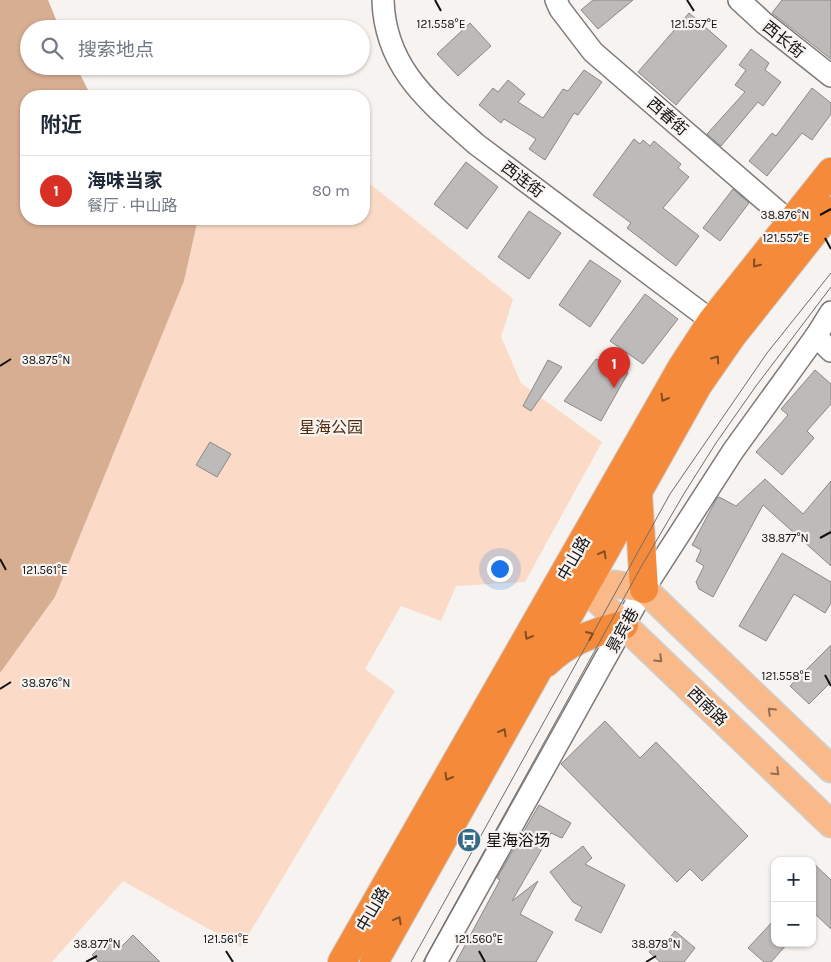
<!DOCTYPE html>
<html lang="zh">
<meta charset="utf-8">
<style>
body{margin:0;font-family:Karla,"Noto Sans SC",sans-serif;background:#f2f2f3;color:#1f2937}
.controls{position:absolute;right:15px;bottom:15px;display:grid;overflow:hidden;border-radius:10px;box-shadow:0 1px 4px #0004}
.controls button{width:45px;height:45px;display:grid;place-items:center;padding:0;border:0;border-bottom:1px solid #e0e1e3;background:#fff;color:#1f2937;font:25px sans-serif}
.you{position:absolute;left:499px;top:568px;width:18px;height:18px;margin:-12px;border:4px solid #fff;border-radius:50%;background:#1a73e8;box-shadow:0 0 0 8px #1a73e833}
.badge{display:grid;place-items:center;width:32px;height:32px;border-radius:50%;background:#d93025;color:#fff;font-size:16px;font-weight:700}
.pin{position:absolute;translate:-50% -41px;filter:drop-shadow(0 1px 2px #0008)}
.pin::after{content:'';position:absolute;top:26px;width:18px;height:15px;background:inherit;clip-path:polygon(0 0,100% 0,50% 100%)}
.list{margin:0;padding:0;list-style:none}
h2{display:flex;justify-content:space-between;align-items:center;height:65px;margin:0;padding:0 20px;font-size:21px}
h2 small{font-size:16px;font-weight:400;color:#747a83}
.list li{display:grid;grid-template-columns:32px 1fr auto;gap:15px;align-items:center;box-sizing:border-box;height:70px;padding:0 20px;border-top:1px solid #e0e1e3}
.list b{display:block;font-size:19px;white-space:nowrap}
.list p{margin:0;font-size:16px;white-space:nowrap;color:#747a83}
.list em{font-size:16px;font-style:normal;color:#747a83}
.icon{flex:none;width:28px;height:28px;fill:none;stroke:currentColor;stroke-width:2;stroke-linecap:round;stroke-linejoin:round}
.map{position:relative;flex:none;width:831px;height:962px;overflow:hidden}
.search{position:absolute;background:#fff;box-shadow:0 1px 4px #0004;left:20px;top:20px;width:350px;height:55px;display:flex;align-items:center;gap:12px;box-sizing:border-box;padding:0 18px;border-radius:28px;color:#747a83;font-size:19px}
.panel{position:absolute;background:#fff;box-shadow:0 1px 4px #0004;left:20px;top:90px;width:350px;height:135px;border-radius:20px}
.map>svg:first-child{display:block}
</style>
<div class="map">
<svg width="831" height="962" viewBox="0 0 831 962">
<rect width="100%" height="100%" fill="#f6f3f1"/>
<polygon fill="#fbdbc7" points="364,179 513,299 501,337 521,383 602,442 525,582 456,586 441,621 401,606 365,669 395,691 241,947 123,881 52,962 0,962 0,673 55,597 184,281 198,219 364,219"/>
<polygon fill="#d8ae93" points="0,0 48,0 60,29 29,29 29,66 76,66 91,96 26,96 26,219 198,219 184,281 55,597 0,673"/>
<g fill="#bdbbb9" stroke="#8b8987">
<polygon points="593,0 633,0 598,29 581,10"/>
<polygon points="782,0 831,0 831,59 772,13"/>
<polygon points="689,13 727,46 676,105 638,72"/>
<polygon points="470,23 491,46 458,76 437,54"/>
<polygon points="751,49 769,63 765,70 781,82 763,106 758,102 721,146 707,134 745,92 735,85 746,70 739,65"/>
<polygon points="584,70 602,82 578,115 574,113 545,160 529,149 536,139 504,119 501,123 479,105 493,88 498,92 508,80 525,94 518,102 543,118 563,89 568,91"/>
<polygon points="812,88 831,103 831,114 812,140 802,133 767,176 749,161 772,133 776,136"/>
<polygon points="634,139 640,144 643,140 650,146 654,141 681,164 678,168 689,177 663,208 699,236 676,266 627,228 631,223 593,195"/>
<polygon points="466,162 498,187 467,229 434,204"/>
<polygon points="733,189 749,203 720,241 703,228"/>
<polygon points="529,211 561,233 529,279 498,257"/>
<polygon points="590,260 621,281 590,327 559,305"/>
<polygon points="645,294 678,319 643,364 610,341"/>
<polygon points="596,359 628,373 601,421 564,401"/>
<polygon points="548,360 562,367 531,411 523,406"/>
<polygon points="815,370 831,384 831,404 807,431 814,438 782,475 756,452 788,415 781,409"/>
<polygon points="210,442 231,454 217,477 196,465"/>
<polygon points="765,479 803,514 831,481 831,566 763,505 713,597 699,589 696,582 704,566 696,561 701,550 692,545 717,498 719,497 736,506"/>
<polygon points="782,553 831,582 831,603 825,613 794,594 766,641 739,626"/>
<polygon points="831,645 831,682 809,704 790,686"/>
<polygon points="605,721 640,758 656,742 748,836 702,881 690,869 677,882 561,764"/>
<polygon points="539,805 571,823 562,838 551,833 512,901 538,881 520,914 553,932 536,962 456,962 500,880 497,878"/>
<polygon points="583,846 592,858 585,864 625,885 601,933 575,920 582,907 573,902 550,872"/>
<polygon points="812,862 831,880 831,929 812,911"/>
<polygon points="775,919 775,943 788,943 771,962 764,962 748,948"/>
<polygon points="675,931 695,948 684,962 660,962 649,952 660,939 665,944"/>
<polygon points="133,935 160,962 99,962 92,955 111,937 121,947"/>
</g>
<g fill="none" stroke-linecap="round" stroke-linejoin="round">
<g stroke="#7d7a79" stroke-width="24">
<g id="minor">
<path d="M 383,0 C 385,68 429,102 476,144 L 712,321"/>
<polyline points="556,0 560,9 593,52 790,222"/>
<polyline points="739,0 764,23 831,76"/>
<polyline points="816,336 831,351"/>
<polyline points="436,962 644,589 733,451 816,336 831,312"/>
</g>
</g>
<g stroke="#d0cfcf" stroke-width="29">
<g id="major">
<polyline points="575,568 576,574 584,587 831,824"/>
<polyline points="573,590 614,584 644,589 831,769"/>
</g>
</g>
<g stroke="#d0cfcf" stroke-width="30">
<g id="highway">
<polyline points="638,492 644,589"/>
<path d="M 546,663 C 567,642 596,631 624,625"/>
<polyline points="342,962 682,367 712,321 831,172"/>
<polyline points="374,962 698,385 732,336 831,211"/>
</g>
</g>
<use href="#minor" stroke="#fff" stroke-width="21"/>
<use href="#major" stroke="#f9b989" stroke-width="26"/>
<use href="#highway" stroke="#f58b3a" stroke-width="28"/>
<g stroke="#6f6d6b" stroke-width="1">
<polyline points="411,962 670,494 767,353 831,273"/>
<polyline points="423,962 641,567 685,492 716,443 756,386 831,287"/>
</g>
</g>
<defs><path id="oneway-chevron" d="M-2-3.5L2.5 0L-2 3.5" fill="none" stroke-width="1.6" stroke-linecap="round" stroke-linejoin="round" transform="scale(1.25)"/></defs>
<g stroke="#844e25">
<use href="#oneway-chevron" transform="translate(756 264) rotate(129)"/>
<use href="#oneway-chevron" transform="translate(716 359) rotate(-55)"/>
<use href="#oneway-chevron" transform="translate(664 398) rotate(120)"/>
<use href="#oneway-chevron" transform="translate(603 554) rotate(-61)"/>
<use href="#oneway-chevron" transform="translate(590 635) rotate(-23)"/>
<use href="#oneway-chevron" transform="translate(528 636) rotate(120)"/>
<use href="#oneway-chevron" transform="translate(503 732) rotate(-61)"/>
<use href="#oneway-chevron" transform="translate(448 777) rotate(120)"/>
<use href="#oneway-chevron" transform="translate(398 920) rotate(-61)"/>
</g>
<g stroke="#916d53">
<use href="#oneway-chevron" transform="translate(659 659) rotate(44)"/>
<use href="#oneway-chevron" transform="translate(771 711) rotate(-136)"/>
<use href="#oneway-chevron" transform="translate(776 772) rotate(44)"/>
</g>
<path fill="none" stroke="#121110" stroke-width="2" d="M 435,0 L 441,11M 687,0 L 694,11M 820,215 L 831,209M 825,238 L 831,249M 0,366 L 11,359M 820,538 L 831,532M 0,559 L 6,570M 825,675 L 831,686M 0,689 L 11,682M 226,951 L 233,962M 479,951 L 485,962M 86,962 L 97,956M 646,962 L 656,956"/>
<defs>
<g id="bus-disc" transform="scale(1.25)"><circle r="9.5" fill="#366b87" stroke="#f6f3f1"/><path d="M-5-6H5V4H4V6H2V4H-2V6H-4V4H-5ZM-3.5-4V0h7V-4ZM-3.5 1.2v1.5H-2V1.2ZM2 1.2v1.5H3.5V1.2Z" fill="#fff"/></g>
</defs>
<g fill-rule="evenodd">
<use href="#bus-disc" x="469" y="840"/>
</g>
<g text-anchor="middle" stroke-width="4.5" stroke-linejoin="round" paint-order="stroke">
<g font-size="16" fill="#121110" stroke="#f6f3f1">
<text transform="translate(784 39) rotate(39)" y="6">西长街</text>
<text transform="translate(668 116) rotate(41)" y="6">西春街</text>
<text transform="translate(523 179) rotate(37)" y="6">西连街</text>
<text transform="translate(573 558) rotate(-60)" y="6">中山路</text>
<text transform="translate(622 630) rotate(-61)" y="6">景宾巷</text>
<text transform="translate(708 706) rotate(44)" y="6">西南路</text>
<text transform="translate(372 909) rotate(-60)" y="6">中山路</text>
</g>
<g font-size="16" fill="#522a09" stroke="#f6f3f1">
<text x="331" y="433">星海公园</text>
</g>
<g font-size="16" fill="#121110" stroke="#f6f3f1" text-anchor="start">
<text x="486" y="846">星海浴场</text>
</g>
</g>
<g font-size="12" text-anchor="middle" fill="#121110" stroke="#f6f3f1" stroke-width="4.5" stroke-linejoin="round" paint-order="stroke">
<text x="441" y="28">121.558°E</text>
<text x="694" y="28">121.557°E</text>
<text x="785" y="219">38.876°N</text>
<text x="786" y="242">121.557°E</text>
<text x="46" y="364">38.875°N</text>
<text x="785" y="542">38.877°N</text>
<text x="45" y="574">121.561°E</text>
<text x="786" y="680">121.558°E</text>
<text x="46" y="687">38.876°N</text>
<text x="226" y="943">121.561°E</text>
<text x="479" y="943">121.560°E</text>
<text x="97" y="948">38.877°N</text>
<text x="656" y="948">38.878°N</text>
</g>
</svg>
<div class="controls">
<button>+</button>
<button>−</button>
</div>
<div class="you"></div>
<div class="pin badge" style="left:614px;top:388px">1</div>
<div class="search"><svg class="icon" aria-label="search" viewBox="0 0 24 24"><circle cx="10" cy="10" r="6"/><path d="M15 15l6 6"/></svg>搜索地点</div>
<section class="panel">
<h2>附近<small></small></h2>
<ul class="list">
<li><span class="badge">1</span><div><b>海味当家</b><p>餐厅 · 中山路</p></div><em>80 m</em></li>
</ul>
</section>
</div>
